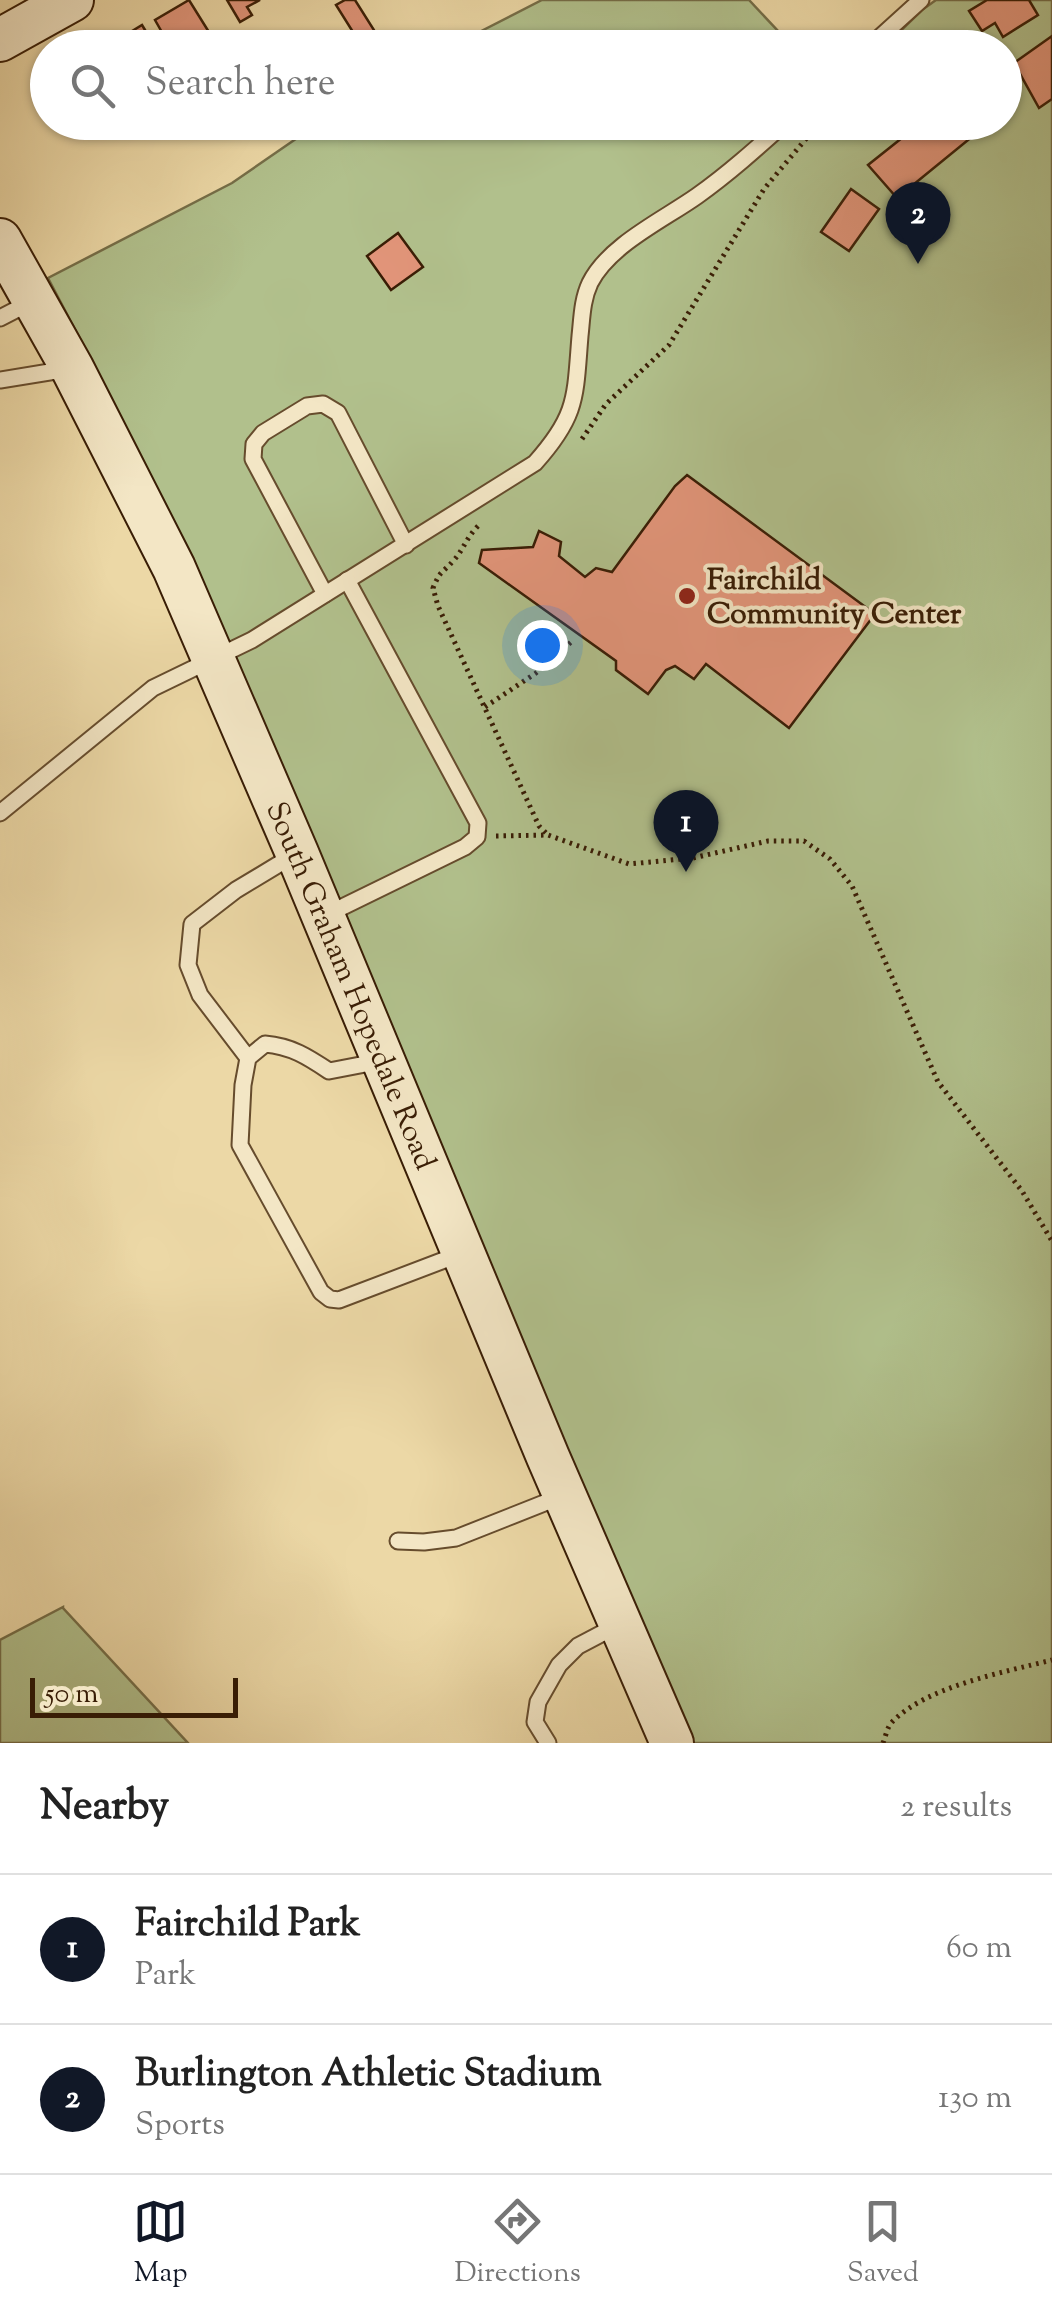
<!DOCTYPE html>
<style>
body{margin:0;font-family:"Sorts Mill Goudy",serif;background:#f2f2f2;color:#222}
.scale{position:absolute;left:30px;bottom:25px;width:208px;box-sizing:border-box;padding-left:10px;border:5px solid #391d05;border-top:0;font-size:28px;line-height:35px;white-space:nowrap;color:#391d05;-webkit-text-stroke:8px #f3e6c5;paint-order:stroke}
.you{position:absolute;left:542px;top:645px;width:35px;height:35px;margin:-25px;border:8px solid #fff;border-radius:50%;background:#1a73e8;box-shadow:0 0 0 15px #1a73e833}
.badge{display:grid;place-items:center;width:65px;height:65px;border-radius:50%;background:#111827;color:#fff;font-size:32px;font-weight:700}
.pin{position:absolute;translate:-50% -82px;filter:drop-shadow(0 2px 5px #0008)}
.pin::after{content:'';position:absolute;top:52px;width:35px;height:30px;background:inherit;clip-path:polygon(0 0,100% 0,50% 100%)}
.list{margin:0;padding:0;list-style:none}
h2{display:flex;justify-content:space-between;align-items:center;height:130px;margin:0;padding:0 40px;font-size:42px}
h2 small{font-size:32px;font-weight:400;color:#767676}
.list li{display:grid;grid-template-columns:65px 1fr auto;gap:30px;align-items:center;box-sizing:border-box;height:150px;padding:0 40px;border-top:2px solid #e0e0e0}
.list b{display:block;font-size:38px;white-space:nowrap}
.list p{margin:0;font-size:32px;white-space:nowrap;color:#767676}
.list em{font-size:32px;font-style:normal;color:#767676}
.icon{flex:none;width:55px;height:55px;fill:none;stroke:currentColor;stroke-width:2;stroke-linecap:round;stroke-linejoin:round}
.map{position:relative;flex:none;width:1052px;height:1743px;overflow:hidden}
.search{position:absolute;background:#fff;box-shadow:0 2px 8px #0004;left:30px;right:30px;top:30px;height:110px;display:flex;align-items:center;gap:25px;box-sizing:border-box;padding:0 35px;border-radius:55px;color:#767676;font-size:38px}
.sheet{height:430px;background:#fff}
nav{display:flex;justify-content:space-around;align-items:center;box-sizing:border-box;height:140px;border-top:2px solid #e0e0e0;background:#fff;font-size:28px;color:#767676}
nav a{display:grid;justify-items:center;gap:5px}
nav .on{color:#111827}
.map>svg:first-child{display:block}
</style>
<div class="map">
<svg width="1052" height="1743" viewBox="0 0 1052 1743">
<rect width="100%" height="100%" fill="#ecd8a6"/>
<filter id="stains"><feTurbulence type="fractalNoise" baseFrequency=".002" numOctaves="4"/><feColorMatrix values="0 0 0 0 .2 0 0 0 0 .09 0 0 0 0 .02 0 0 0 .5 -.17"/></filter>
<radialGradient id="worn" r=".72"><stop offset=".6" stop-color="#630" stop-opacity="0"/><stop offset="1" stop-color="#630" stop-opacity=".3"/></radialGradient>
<g fill="#b1c08c" stroke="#756e48" stroke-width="2.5">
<polygon points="542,0 749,0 793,47 450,47"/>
<polygon points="936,0 1052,0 1052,1743 688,1743 100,377 48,278 232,183 319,123 1004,122 1004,48 884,47 922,10"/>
<polygon points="63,1607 63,1608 188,1743 0,1743 0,1640"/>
</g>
<g fill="#e2957a" stroke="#391d05" stroke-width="2.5">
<polygon points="189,0 217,45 213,48 195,48 190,40 177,48 171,48 155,20"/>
<polygon points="227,0 260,0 247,7 252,15 240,22"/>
<polygon points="345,0 355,0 379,38 363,48 336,5"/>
<polygon points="987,0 1029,0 1038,15 1003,37 995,23 982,31 969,11"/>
<polygon points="142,25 156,48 106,47"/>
<polygon points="1052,36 1052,99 1039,108 1014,63"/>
<polygon points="922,122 981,122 984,127 897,198 868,165"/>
<polygon points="851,189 879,209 849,251 821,232"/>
<polygon points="398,233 423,267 391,290 367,256"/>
<polygon points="687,475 875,614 789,728 706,664 694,679 675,666 666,670 648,694 616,670 616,661 479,563 482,550 533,547 539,531 561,542 559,556 585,577 596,568 612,572 675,486"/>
</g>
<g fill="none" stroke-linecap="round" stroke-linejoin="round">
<g stroke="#664c2d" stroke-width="19">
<g id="lane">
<polyline points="868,48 921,0"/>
<polyline points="0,318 31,302"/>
<polyline points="0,380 68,369"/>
<polyline points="325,594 253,459 254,444 263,433 307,406 323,404 338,413 406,545"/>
<path d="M 0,813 L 153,688 L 252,640 L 535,463 C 578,415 575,397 580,336 C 582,318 582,300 590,283 C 609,245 663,220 697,196 C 728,174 757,148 786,122"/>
<polyline points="326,915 465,847 477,837 478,823 347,580"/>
<polyline points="248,1058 200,995 188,965 192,924 236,890 294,855"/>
<path d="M 381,1061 L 329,1071 C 308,1057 291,1046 265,1044 L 248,1058 L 243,1085 L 240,1145 L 321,1292 L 330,1299 L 339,1300 L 460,1254"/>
<polyline points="398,1541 424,1542 456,1538 562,1496"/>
<polyline points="548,1743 535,1722 538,1702 559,1665 578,1646 616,1626"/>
</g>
</g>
<g stroke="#391d05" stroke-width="46">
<g id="secondary">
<polyline points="0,40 72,0"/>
<path id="s1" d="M 0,240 L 72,368 L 174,568 L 297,853 L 548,1457 L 672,1743"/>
</g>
</g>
<g stroke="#391d05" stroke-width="5" stroke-dasharray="2.5 5" stroke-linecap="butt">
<polyline points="582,439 606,404 669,345 764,189 820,122"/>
<path d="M 478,526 C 466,538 463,551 453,561 C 441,575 441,569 433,588 L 438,606 L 539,826 L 548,835"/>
<polyline points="485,707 536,673 571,642"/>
<polyline points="496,836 548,835 629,864 693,858 768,841 804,841 830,859 852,886 938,1082 1022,1191 1052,1241"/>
<path d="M 883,1743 C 886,1736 887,1727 892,1722 C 927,1686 1005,1672 1052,1660"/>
</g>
<use href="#lane" stroke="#f3e6c5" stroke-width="15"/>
<use href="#secondary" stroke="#f3e6c5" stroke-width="42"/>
</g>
<circle fill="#8f2418" stroke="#f3e6c5" stroke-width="4" cx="687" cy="596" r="10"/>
<g text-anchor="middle" stroke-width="8" stroke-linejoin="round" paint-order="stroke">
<g font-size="30" font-weight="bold" fill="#391d05" stroke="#f3e6c5" text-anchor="start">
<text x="707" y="589">Fairchild<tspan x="707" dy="34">Community Center</tspan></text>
</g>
<g font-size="30" fill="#391d05" stroke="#f3e6c5">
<text dy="10" stroke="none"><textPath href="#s1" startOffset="825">South Graham Hopedale Road</textPath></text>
</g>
</g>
<rect width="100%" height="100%" filter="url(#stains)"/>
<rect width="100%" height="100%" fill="url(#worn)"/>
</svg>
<div class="scale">50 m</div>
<div class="you"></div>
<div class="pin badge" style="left:686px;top:872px">1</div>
<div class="pin badge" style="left:918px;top:264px">2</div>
<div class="search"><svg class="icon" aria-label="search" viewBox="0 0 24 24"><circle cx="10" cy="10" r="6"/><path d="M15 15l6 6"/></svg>Search here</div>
</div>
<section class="sheet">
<h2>Nearby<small>2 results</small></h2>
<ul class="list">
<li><span class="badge">1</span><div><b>Fairchild Park</b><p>Park</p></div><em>60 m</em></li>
<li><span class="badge">2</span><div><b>Burlington Athletic Stadium</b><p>Sports</p></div><em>130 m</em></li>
</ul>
</section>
<nav>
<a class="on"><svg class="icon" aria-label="map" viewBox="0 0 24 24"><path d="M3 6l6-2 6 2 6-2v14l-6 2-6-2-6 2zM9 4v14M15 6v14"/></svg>Map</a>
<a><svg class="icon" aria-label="directions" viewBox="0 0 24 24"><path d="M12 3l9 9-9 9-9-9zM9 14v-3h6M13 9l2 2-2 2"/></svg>Directions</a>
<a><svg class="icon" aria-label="saved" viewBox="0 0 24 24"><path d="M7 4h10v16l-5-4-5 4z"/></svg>Saved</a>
</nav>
